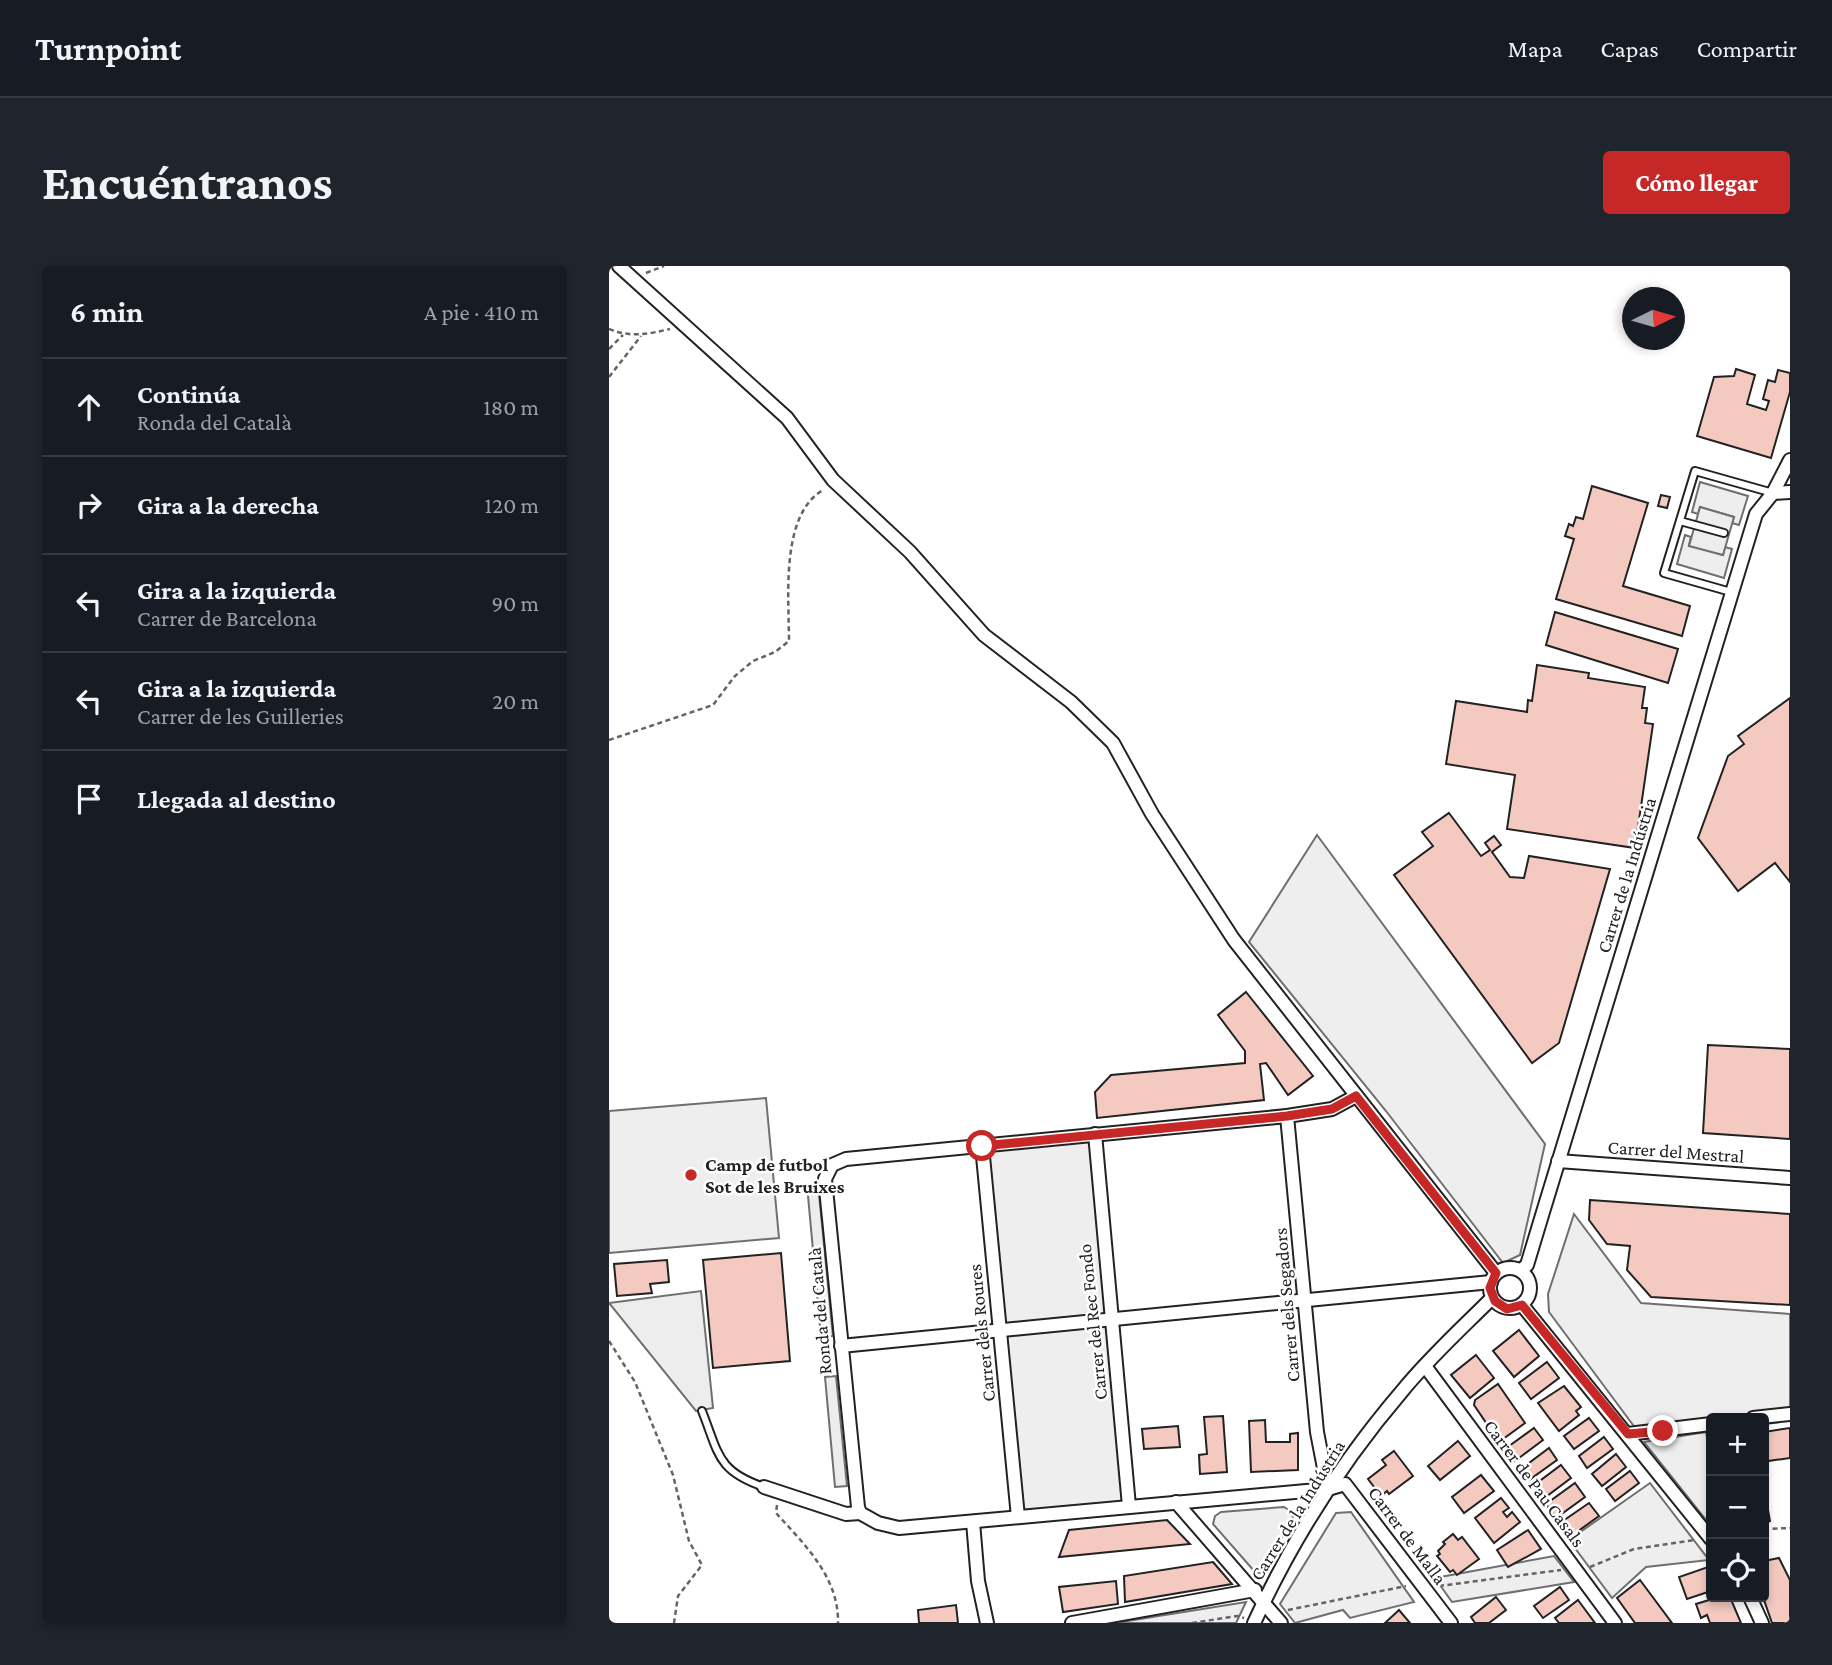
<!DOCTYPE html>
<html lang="es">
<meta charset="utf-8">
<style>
body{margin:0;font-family:"Crimson Pro",serif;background:#20242c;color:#f1f3f6}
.controls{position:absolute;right:21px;bottom:21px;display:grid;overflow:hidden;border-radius:7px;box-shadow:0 4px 10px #0003}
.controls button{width:63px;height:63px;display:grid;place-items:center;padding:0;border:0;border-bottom:2px solid #363941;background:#171b24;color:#f1f3f6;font:35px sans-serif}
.compass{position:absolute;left:1013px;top:21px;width:63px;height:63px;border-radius:50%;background:#171b24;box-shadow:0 4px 10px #0003;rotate:85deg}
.stop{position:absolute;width:21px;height:21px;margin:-16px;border:5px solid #c62828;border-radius:50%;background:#fff}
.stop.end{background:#c62828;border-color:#fff;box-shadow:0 2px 7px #0008}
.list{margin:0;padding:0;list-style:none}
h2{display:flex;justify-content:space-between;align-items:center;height:91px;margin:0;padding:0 28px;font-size:30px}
h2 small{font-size:23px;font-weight:400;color:#9ea1a6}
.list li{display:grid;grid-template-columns:46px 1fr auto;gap:21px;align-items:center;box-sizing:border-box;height:98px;padding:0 28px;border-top:2px solid #363941}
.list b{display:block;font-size:26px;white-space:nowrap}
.list p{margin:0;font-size:23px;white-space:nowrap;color:#9ea1a6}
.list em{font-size:23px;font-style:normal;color:#9ea1a6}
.icon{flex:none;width:38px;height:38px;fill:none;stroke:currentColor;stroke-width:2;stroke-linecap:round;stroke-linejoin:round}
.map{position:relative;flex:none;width:1181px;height:1357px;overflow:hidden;border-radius:7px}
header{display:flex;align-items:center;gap:42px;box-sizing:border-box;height:98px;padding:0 35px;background:#171b24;border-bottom:2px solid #363941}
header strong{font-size:33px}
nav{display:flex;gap:38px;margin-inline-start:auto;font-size:24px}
.intro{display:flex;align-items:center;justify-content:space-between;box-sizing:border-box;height:168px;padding:0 42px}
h1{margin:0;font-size:49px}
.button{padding:18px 32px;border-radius:7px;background:#c62828;color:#fff;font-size:24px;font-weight:700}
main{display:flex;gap:42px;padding:0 42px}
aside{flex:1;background:#171b24;border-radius:7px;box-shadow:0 4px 10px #0003}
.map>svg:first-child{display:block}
</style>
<header>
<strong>Turnpoint</strong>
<nav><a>Mapa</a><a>Capas</a><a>Compartir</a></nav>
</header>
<div class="intro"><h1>Encuéntranos</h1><a class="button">Cómo llegar</a></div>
<main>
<aside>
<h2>6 min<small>A pie · 410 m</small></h2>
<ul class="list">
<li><svg class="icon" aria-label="ahead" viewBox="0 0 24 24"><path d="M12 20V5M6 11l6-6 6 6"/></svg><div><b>Continúa</b><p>Ronda del Català</p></div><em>180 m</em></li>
<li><svg class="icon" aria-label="right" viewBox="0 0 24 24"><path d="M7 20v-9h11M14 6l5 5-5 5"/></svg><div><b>Gira a la derecha</b></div><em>120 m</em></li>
<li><svg class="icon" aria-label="left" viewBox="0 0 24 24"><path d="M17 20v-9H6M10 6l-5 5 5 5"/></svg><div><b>Gira a la izquierda</b><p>Carrer de Barcelona</p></div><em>90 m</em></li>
<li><svg class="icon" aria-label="left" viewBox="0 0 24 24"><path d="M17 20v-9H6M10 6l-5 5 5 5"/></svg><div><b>Gira a la izquierda</b><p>Carrer de les Guilleries</p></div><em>20 m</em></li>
<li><svg class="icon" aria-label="arrive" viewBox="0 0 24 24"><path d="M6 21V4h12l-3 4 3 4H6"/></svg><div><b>Llegada al destino</b></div></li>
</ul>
</aside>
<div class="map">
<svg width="1181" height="1357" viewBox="0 0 1181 1357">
<rect width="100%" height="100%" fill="#fff"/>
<g fill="#eee" stroke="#6f6f6f" stroke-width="2">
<polygon points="1091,216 1139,230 1130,259 1123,257 1125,251 1091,241 1089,248 1083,246"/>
<polygon points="1076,269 1082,271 1080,279 1114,289 1116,281 1123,283 1115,312 1068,298"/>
<polygon points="708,569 936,878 911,989 894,997 777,845 640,676"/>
<polygon points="157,832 170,972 0,987 0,845"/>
<polygon points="486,868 520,1240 409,1251 373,880"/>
<polygon points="965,948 1032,1037 1181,1048 1181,1143 1027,1163 940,1046 939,1028"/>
<polygon points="1097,1166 1102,1193 1102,1260 1035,1176"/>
<polygon points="1041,1217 1100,1294 1037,1301 1003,1332 960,1274"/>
<polygon points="675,1241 683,1246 684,1253 651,1307 646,1306 604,1258 606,1250 612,1246"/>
<polygon points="742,1246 805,1336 741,1352 734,1344 686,1357 671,1338 727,1247"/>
<polygon points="945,1290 965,1316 843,1336 826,1312"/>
<polygon points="637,1336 627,1357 506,1357"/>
</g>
<g fill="#ededed" stroke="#6f6f6f" stroke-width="2">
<polygon points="1091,241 1125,251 1114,289 1080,280"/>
<polygon points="209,918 224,1070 212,1071 198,919"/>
<polygon points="92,1025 104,1142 87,1145 0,1037"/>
<polygon points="227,1110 238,1220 226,1221 216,1111"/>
</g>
<g fill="#f3c9c0" stroke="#222" stroke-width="2">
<polygon points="1127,103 1146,109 1138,138 1157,144 1160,135 1154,133 1159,114 1166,116 1169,104 1181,107 1181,126 1162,192 1088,170 1105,111 1125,110"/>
<polygon points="983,220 1039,237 1014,320 1081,340 1073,370 947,333 965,273 956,270 960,258 964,260 967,251 974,253"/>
<polygon points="1052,229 1061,231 1058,242 1049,240"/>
<polygon points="946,346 1069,383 1059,417 937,379"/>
<polygon points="928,399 980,407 979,412 1036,421 1033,442 1038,442 1036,457 1044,458 1026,582 898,563 906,509 837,498 847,435 918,446 919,434 923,435"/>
<polygon points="1181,432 1181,616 1166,597 1129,625 1089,572 1119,490 1135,478 1129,470"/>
<polygon points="840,547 872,590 881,584 876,577 885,570 892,579 883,586 901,611 915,612 920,590 1001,603 950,777 923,797 785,609 824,580 813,566"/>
<polygon points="637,726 704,810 679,829 657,797 651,798 655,834 488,852 486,826 502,809 636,797 636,785 609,749"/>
<polygon points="1099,779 1181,783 1181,873 1094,867"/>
<polygon points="981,934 1181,948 1181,1039 1042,1031 1018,1004 1021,980 998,978 980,954"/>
<polygon points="172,987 181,1095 104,1102 94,994"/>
<polygon points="58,994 60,1016 41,1018 43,1027 8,1030 5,998"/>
<polygon points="910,1064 930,1090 905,1111 884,1085"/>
<polygon points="867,1089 885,1112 861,1132 842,1109"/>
<polygon points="938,1096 950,1112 922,1133 910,1117"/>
<polygon points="889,1118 916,1157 894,1173 884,1158 880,1161 865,1139 866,1134"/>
<polygon points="955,1120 972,1141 967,1145 970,1149 950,1165 929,1137"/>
<polygon points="614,1150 618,1206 591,1208 590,1189 598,1188 595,1151"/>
<polygon points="980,1152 990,1165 965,1183 955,1170"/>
<polygon points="656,1154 657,1176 681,1176 681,1168 689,1167 689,1204 642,1206 640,1155"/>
<polygon points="569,1160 571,1181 535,1183 533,1163"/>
<polygon points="925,1162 934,1174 906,1195 896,1183"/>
<polygon points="1181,1162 1181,1192 1159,1195 1155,1166"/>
<polygon points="995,1171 1004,1183 978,1202 970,1190"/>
<polygon points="849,1175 861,1190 831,1214 819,1200"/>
<polygon points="940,1182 948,1194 920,1214 912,1203"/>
<polygon points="785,1185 804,1210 780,1228 778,1225 772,1230 759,1213 777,1199 773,1194"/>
<polygon points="1007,1188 1017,1201 993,1220 983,1208"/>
<polygon points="952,1199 962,1212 934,1233 924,1220"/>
<polygon points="1021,1205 1030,1217 1006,1235 997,1223"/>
<polygon points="872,1209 885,1225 855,1247 843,1231"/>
<polygon points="966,1217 976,1231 947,1252 937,1238"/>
<polygon points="1155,1221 1161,1255 1155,1257"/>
<polygon points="892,1232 900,1242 894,1246 898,1251 903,1246 911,1256 885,1277 866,1252"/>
<polygon points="980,1237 990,1250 961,1271 951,1257"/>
<polygon points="558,1254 581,1278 450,1291 460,1264"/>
<polygon points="919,1264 932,1283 899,1301 888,1284"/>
<polygon points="844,1268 849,1274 853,1271 870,1293 848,1309 844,1304 841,1306 828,1290 831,1288 829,1285 836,1278 834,1276"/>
<polygon points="1170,1292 1181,1314 1181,1357 1163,1357 1154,1331 1155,1295"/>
<polygon points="604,1296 623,1318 516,1336 515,1310"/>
<polygon points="1099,1301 1102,1325 1078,1333 1070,1311"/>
<polygon points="1031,1314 1063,1357 1026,1357 1008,1332"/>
<polygon points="507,1315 509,1338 454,1346 450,1321"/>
<polygon points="951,1321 960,1334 934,1352 925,1340"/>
<polygon points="887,1331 897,1344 880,1357 866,1357 862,1351"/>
<polygon points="1110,1331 1121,1331 1132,1357 1101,1357 1098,1349 1092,1352 1087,1338"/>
<polygon points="969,1334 986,1357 950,1357 946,1352"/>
<polygon points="347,1339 349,1357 310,1357 309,1344"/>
<polygon points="790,1344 801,1357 776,1357"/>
</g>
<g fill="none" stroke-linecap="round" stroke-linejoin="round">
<g stroke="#222" stroke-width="10">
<g id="lane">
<polyline points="1071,255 1115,267"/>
<polyline points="1122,326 1055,307 1086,205 1164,227"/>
<path d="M 93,1145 C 110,1188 108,1205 155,1221"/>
</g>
</g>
<g stroke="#222" stroke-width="16">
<g id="street">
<polyline points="10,0 178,152 224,214 301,286 375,369 462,436 504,477 543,548 625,674 887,1007"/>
<polyline points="1164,227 1181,226"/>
<polyline points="747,830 723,843 678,850 237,893 223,899 216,913 249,1241 251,1247 269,1257 290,1262 719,1223 736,1218 842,1357"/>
<polyline points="678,850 708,1166 719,1223"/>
<polyline points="486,868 520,1240"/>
<polyline points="373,880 409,1251"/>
<polyline points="949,895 1181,912"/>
<circle cx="901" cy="1022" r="20"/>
<polyline points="912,1004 918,999 934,946 1147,248 1164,227 1181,194"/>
<polyline points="913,1039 1102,1273"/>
<polyline points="232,1080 882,1016"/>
<polyline points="816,1100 1006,1357"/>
<polyline points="1144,1152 1181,1148"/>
<polyline points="1019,1168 1102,1158"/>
<polyline points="155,1221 237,1248 251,1247"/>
<polyline points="567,1236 672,1357"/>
<polyline points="364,1256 369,1315 378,1357"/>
<polyline points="1141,1331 1153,1357"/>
<polyline points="463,1357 646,1324"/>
<path d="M 645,1357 C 683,1274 735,1193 794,1124 C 821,1091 853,1062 883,1032"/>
</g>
</g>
<g stroke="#646464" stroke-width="2.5" stroke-dasharray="5 3.5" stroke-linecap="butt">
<polyline points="37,7 55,0"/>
<path d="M 0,63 C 22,72 39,68 61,63"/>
<polyline points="0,83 14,69"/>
<polyline points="0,111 32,70"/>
<path d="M 0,474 L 104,439 L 126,410 L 144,395 L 166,386 L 180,375 C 180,332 171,249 214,224"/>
<polyline points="0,1075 26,1116 64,1209 80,1275 93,1299 69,1330 65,1357"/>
<path d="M 168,1239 L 167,1247 C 195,1278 230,1311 229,1357"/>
<polyline points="1155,1263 1181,1262"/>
<polyline points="981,1301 1025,1283 1086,1274"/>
<polyline points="830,1320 952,1304"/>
<polyline points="679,1344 797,1320"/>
<polyline points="583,1357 628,1350 635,1352"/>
</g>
<use href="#lane" stroke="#fff" stroke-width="6"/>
<use href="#street" stroke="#fff" stroke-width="12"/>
</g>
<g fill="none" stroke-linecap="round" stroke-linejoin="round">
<polyline stroke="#c62828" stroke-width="9" points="373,880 678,850 723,843 747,830 887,1007 881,1022 886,1035 898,1043 913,1039 1019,1168 1054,1165"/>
</g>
<circle fill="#c62828" stroke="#fff" stroke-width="2.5" cx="82" cy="909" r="7"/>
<g text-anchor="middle" stroke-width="5" stroke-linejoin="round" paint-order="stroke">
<g font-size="19" fill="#222" stroke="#fff">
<text transform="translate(1017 609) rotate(-73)" y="7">Carrer de la Indústria</text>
<text transform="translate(1067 885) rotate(4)" y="7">Carrer del Mestral</text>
<text transform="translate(677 1039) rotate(-95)" y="7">Carrer dels Segadors</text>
<text transform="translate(210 1045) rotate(-95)" y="7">Ronda del Català</text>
<text transform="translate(483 1056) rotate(-96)" y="7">Carrer del Rec Fondo</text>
<text transform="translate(372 1067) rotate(-96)" y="7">Carrer dels Roures</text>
<text transform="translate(926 1217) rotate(53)" y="7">Carrer de Pau Casals</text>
<text transform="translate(688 1244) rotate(-58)" y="7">Carrer de la Indústria</text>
<text transform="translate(799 1269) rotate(53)" y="7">Carrer de Malla</text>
</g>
<g font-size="19" font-weight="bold" fill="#222" stroke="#fff" text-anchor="start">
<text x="96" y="905">Camp de futbol<tspan x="96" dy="22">Sot de les Bruixes</tspan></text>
</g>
</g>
</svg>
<div class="controls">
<button>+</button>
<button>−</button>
<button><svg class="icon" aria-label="locate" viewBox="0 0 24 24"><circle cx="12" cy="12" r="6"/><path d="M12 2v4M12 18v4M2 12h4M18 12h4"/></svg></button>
</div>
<svg class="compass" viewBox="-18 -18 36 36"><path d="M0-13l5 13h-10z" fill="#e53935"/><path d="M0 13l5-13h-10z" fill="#9ea1a6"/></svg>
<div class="stop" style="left:373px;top:880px"></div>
<div class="stop end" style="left:1054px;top:1165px"></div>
</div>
</main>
